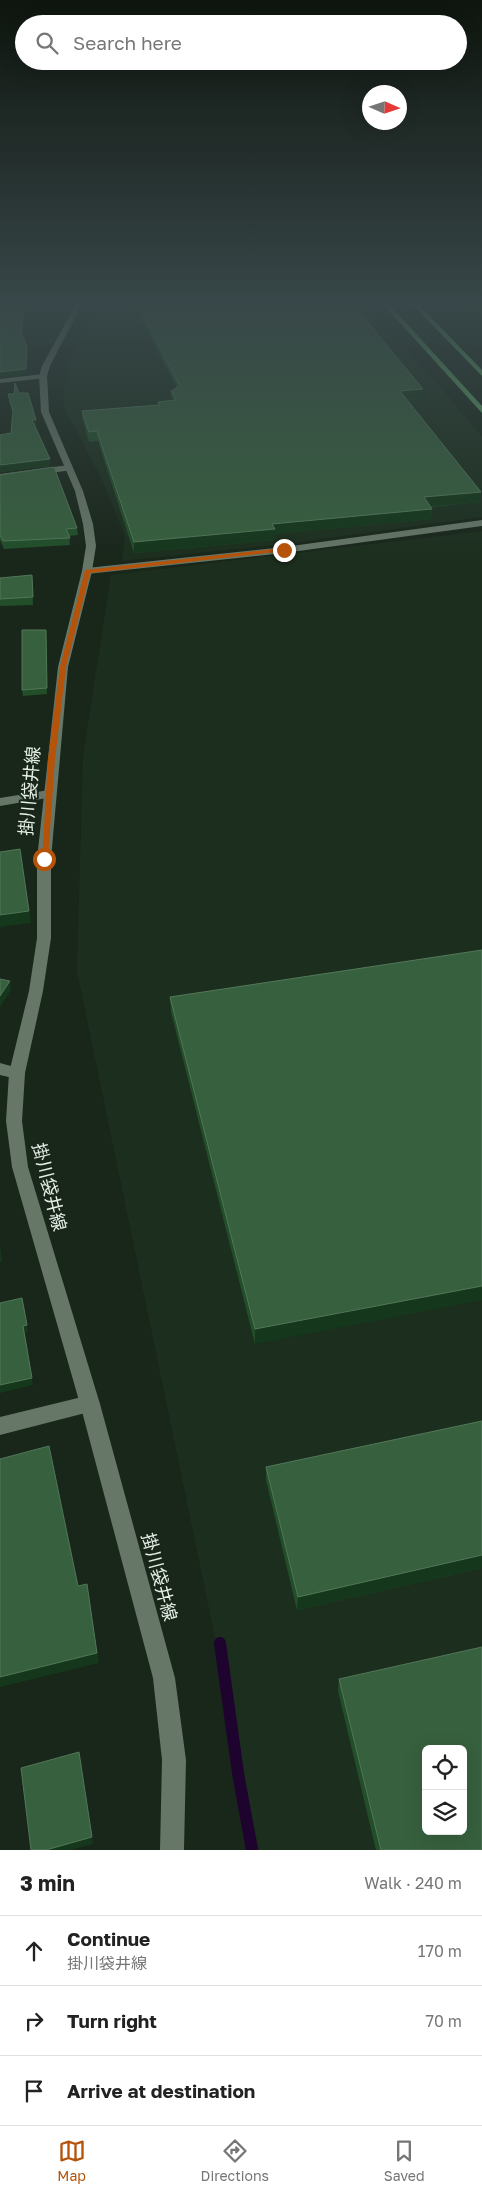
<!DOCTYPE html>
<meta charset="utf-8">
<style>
body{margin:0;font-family:"Golos Text","Noto Sans JP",sans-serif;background:#f2f2f2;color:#222}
.controls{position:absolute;right:15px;bottom:15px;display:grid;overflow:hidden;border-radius:8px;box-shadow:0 5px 20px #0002}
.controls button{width:45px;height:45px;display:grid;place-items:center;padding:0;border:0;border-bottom:1px solid #e0e0e0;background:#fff;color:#222;font:25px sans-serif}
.compass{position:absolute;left:362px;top:85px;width:45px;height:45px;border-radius:50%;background:#fff;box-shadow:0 5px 20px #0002;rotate:93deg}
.stop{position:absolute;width:15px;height:15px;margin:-11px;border:4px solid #b45309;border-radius:50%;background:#fff}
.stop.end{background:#b45309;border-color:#fff;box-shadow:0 1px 5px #0008}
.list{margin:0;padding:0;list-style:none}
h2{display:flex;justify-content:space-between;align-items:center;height:65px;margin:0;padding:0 20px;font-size:21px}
h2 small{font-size:16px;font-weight:400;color:#767676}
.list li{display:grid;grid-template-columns:32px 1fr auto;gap:15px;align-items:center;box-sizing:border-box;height:70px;padding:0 20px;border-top:1px solid #e0e0e0}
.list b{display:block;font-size:19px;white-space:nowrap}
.list p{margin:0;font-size:16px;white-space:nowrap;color:#767676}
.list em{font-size:16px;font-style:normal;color:#767676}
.icon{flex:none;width:28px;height:28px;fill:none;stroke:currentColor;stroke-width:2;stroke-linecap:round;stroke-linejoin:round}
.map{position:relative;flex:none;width:482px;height:1850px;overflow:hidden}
.search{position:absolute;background:#fff;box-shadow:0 5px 20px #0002;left:15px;right:15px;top:15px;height:55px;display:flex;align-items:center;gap:12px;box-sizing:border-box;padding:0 18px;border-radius:28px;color:#767676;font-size:19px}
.sheet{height:275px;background:#fff}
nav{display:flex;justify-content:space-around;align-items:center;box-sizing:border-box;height:70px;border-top:1px solid #e0e0e0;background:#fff;font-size:14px;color:#767676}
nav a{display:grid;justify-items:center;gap:2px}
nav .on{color:#b45309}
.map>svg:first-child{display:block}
</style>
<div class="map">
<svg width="482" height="1850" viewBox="0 0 482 1850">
<rect width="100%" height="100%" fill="#19261a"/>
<g fill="#1c2f1e" fill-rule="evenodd">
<polygon points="103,302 361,302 384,327 284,340 332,341 390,336 436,382 482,437 482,517 286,544 122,561 125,536 102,480 64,407 65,369 99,304"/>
<path d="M 482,531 L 482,1850 L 259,1850 L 77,971 L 83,756 L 111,575 ZM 426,1749 L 463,1749 L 463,1831 L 426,1831 Z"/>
</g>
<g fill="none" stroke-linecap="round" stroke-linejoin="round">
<polyline stroke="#1f032f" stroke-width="12" points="220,1643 238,1773 252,1850"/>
<g fill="#667667" fill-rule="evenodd">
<polygon points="69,465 73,468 72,470 0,480 0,474"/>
<polygon points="49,790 55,794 53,797 0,806 0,798"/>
<polygon points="0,1063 22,1069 25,1073 22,1077 17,1079 0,1075"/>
<polygon points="90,1395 97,1398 100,1404 97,1410 0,1435 0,1417"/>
</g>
<g fill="#667667" fill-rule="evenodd">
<polygon points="43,374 47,376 46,378 0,383 0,379"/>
<polygon points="482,520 482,526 284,553 87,574 82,571 87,568 284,547"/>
</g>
<polygon fill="#667667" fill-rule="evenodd" points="77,302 83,302 50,366 47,376 49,412 83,491 93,524 96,546 92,571 68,667 51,859 51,938 43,991 25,1073 22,1121 28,1167 100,1404 175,1678 186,1760 184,1850 160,1850 162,1760 153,1678 80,1404 12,1167 6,1121 9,1073 29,991 37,938 37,859 58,667 82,571 86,546 83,524 75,491 41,412 39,376 42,366"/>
<g fill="#5fa968" fill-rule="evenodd">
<polygon points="381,302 387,302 482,406 482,413"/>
<polygon points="410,302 416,302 482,370 482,376"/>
</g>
</g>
<g fill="#224f2a">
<polygon points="132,302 358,302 363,316 423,389 423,398 407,400 481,492 480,502 431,507 432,509 431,519 275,534 274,540 134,553 98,441 89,442 83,421 82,411 158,406 158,402 172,400 171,391 177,388"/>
<polygon points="461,302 482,302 482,316"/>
<polygon points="19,393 37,426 35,426 50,459 50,466 0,472 0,435 11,433 13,414 9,400 8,394"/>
<polygon points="0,475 77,528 78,535 69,536 70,545 4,549 0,540"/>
<polygon points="0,578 32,582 33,605 0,606"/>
<polygon points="46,635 47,694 23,696 22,690"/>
<polygon points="482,950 255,1344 171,1012 170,997"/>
<polygon points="482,1421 482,1568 297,1610 266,1480 266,1467"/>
<polygon points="339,1679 482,1850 376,1850 338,1691"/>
</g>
<g fill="#15371b">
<polygon points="64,302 76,302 73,306 25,309 22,337 21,332 25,304"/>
<polygon points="83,302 92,302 92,304 84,305"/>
<polygon points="356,308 364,308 363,316"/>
<polygon points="27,346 26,374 0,377 0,372"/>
<polygon points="423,389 423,398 399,400 400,391"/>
<polygon points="32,420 36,420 37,426 32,427"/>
<polygon points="50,459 50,466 0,472 0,465"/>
<polygon points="481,492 480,502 423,507 424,497"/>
<polygon points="432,509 431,519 275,534 274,540 134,553 134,542 272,524"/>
<polygon points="29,911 31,923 0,927 0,915"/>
<polygon points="10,981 11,990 0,1007 0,996"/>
<polygon points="0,1245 2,1262 0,1262"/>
<polygon points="482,1286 482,1300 255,1344 255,1329"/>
<polygon points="22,1298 28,1332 25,1333 33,1385 0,1393 0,1385 23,1326"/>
<polygon points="482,1555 482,1568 297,1610 298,1597"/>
<polygon points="87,1584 99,1663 0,1687 0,1677"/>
<polygon points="79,1752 93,1844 71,1850 46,1850"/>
</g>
<g fill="#37603e" stroke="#527759" fill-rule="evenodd">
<polygon points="0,302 64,302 25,304 21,332 27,346 26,369 0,372"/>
<polygon points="136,302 358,302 364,308 356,308 423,389 400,391 481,492 424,497 432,509 272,524 275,529 134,542 97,431 89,432 82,411 159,405 158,402 176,400 171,391 180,386"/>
<polygon points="475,302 482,302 482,306"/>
<polygon points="15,383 19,393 28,393 36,420 32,420 50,459 0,465 0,435 11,433 13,411 8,394 14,394"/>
<polygon points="54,467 77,528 66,529 70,538 3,541 0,535 0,475"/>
<polygon points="32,575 33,597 0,599 0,578"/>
<polygon points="22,630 46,630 47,688 22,690"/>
<polygon points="20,849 29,911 0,915 0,852"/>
<polygon points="482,950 482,1286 255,1329 170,997"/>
<polygon points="0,979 10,981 0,996"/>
<polygon points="22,1298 27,1325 23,1326 32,1378 0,1385 0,1303"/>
<polygon points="482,1421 482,1555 298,1597 266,1467"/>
<polygon points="49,1446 78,1586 87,1584 97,1653 0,1677 0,1459"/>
<path d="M 482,1647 L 482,1850 L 381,1850 L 339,1679 ZM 426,1749 L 463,1749 L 463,1831 L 426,1831 Z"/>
<polygon points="79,1752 92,1837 46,1850 31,1850 21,1768"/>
</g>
<linearGradient id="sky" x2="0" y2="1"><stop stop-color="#0e150e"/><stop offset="0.54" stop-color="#384749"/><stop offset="1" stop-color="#384749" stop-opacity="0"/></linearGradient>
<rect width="482" height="561" fill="url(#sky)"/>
<polygon fill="#b45309" points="284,548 286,551 90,573 66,667 55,759 48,859 42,861 48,759 60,667 85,570"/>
<g text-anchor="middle" stroke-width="4" stroke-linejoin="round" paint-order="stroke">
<g font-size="18" fill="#e6efe6" stroke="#19261a">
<text transform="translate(30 791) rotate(-85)" y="6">掛川袋井線</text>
<text transform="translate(49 1187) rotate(76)" y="6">掛川袋井線</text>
<text transform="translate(159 1577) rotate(75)" y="6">掛川袋井線</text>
</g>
</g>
</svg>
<div class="controls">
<button><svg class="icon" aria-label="locate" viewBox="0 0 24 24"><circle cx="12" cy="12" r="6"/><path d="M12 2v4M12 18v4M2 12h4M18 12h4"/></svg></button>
<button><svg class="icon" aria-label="layers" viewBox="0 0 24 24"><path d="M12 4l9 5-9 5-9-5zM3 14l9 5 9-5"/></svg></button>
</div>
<svg class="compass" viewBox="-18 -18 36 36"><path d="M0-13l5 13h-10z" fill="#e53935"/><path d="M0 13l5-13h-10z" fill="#767676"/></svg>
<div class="stop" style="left:44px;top:859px"></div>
<div class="stop end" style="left:284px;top:550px"></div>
<div class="search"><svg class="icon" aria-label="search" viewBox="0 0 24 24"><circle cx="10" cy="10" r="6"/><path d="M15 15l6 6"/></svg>Search here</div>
</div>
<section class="sheet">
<h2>3 min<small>Walk · 240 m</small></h2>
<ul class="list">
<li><svg class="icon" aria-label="ahead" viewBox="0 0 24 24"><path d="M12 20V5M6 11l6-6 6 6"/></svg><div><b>Continue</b><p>掛川袋井線</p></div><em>170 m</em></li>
<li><svg class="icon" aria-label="right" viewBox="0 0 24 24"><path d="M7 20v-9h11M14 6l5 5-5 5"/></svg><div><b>Turn right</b></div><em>70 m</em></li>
<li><svg class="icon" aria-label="arrive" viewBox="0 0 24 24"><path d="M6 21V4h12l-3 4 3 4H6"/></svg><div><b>Arrive at destination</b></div></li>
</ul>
</section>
<nav>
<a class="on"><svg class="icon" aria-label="map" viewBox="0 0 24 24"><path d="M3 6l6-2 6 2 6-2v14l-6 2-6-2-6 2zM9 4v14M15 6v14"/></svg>Map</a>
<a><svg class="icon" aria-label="directions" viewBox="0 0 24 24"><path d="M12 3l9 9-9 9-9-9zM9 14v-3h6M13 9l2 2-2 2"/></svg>Directions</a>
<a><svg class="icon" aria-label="saved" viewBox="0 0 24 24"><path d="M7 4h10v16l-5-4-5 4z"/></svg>Saved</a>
</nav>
